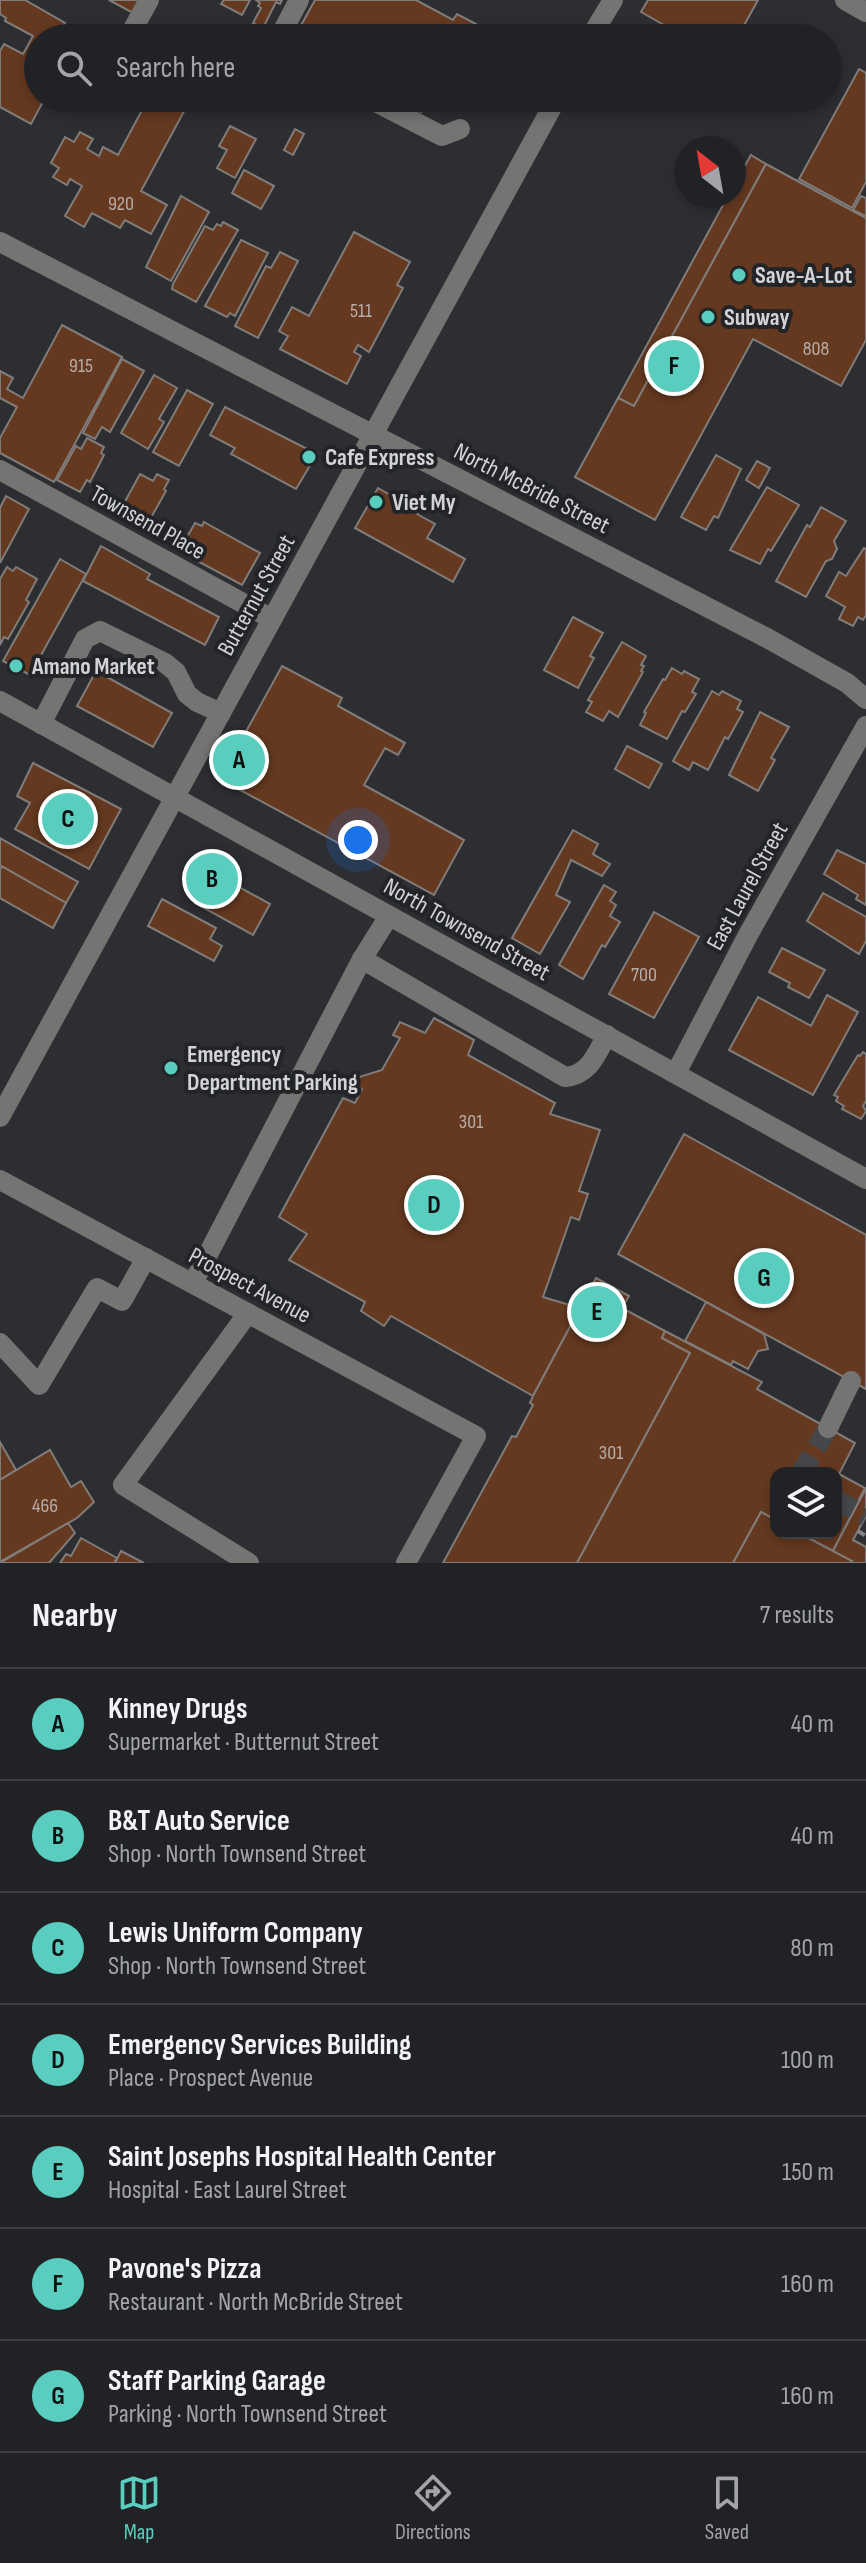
<!DOCTYPE html>
<meta charset="utf-8">
<style>
body{margin:0;font-family:"Sofia Sans Condensed",sans-serif;background:#2d2f32;color:#f1f3f6}
.controls{position:absolute;right:24px;bottom:24px;display:grid;overflow:hidden;border-radius:16px;box-shadow:0 4px 12px #0003}
.controls button{width:72px;height:72px;display:grid;place-items:center;padding:0;border:0;border-bottom:2px solid #3e3f42;background:#212225;color:#f1f3f6;font:40px sans-serif}
.compass{position:absolute;left:674px;top:136px;width:72px;height:72px;border-radius:50%;background:#212225;box-shadow:0 4px 12px #0003;rotate:329deg}
.you{position:absolute;left:358px;top:840px;width:28px;height:28px;margin:-20px;border:6px solid #fff;border-radius:50%;background:#1a73e8;box-shadow:0 0 0 12px #1a73e833}
.badge{display:grid;place-items:center;width:52px;height:52px;border-radius:50%;background:#59cebf;color:#111;font-size:26px;font-weight:700}
.pin{position:absolute;translate:-50% -50%;border:4px solid #fff;box-shadow:0 2px 8px #0006}
.list{margin:0;padding:0;list-style:none}
h2{display:flex;justify-content:space-between;align-items:center;height:104px;margin:0;padding:0 32px;font-size:34px}
h2 small{font-size:26px;font-weight:400;color:#a2a4a7}
.list li{display:grid;grid-template-columns:52px 1fr auto;gap:24px;align-items:center;box-sizing:border-box;height:112px;padding:0 32px;border-top:2px solid #3e3f42}
.list b{display:block;font-size:30px;white-space:nowrap}
.list p{margin:0;font-size:26px;white-space:nowrap;color:#a2a4a7}
.list em{font-size:26px;font-style:normal;color:#a2a4a7}
.icon{flex:none;width:44px;height:44px;fill:none;stroke:currentColor;stroke-width:2;stroke-linecap:round;stroke-linejoin:round}
.map{position:relative;flex:none;width:866px;height:1563px;overflow:hidden}
.search{position:absolute;background:#212225;box-shadow:0 4px 12px #0003;left:24px;right:24px;top:24px;height:88px;display:flex;align-items:center;gap:20px;box-sizing:border-box;padding:0 28px;border-radius:44px;color:#a2a4a7;font-size:30px}
.sheet{height:888px;background:#212225}
nav{display:flex;justify-content:space-around;align-items:center;box-sizing:border-box;height:112px;border-top:2px solid #3e3f42;background:#212225;font-size:22px;color:#a2a4a7}
nav a{display:grid;justify-items:center;gap:4px}
nav .on{color:#59cebf}
.map>svg:first-child{display:block}
</style>
<div class="map">
<svg width="866" height="1563" viewBox="0 0 866 1563">
<rect width="100%" height="100%" fill="#2c2e31"/>
<g fill="#653920" stroke="#807c7a" stroke-width="2">
<polygon points="0,0 25,0 65,23 57,38 38,38 38,98 45,98 31,124 0,107 0,51 4,44 23,54 33,36 5,21 6,18 0,14"/>
<polygon points="109,0 140,0 133,13"/>
<polygon points="224,0 250,0 242,15 221,4"/>
<polygon points="256,0 282,0 280,4 276,2 263,28 253,23 261,8 258,6 260,3"/>
<polygon points="315,0 416,0 453,20 457,14 476,24 469,38 294,38"/>
<polygon points="648,0 758,0 737,38 687,38 641,12"/>
<polygon points="859,69 866,73 866,182 852,208 799,179"/>
<polygon points="167,98 177,98 188,104 141,191 167,205 151,234 125,220 120,228 92,213 84,227 65,216 82,186 70,179 67,185 53,177 59,168 51,163 65,137 74,142 80,132 93,139 87,149 99,156 103,147 118,155 148,99 163,107"/>
<polygon points="395,98 429,98 421,112"/>
<polygon points="230,126 256,139 235,178 217,168 227,150 219,146"/>
<polygon points="295,129 304,134 293,155 284,150"/>
<polygon points="751,155 766,164 634,406 618,398 728,196 734,196 734,185"/>
<polygon points="766,164 866,218 866,340 841,386 753,339 655,520 575,477 618,398 634,406"/>
<polygon points="244,170 274,186 261,209 232,193"/>
<polygon points="181,196 209,212 171,281 146,267"/>
<polygon points="861,196 866,198 866,216 853,210"/>
<polygon points="223,222 238,230 196,302 172,289 173,284 205,226 213,230 217,224 221,226"/>
<polygon points="354,232 410,262 397,285 403,288 369,352 358,345 354,352 361,356 347,384 280,349 288,336 279,331 292,307 309,316"/>
<polygon points="241,240 268,253 235,316 230,313 227,317 205,306"/>
<polygon points="280,252 298,261 258,338 235,326 266,266 271,268"/>
<polygon points="62,325 122,357 54,482 0,453 0,438 17,407 0,398 0,371 13,378 7,389 23,398"/>
<polygon points="122,359 144,371 110,432 102,427 95,439 83,433"/>
<polygon points="154,375 177,388 159,419 164,422 148,449 121,433"/>
<polygon points="187,390 213,404 179,466 153,452"/>
<polygon points="225,407 317,454 296,489 231,454 235,448 210,435"/>
<polygon points="87,438 104,447 101,453 104,455 90,482 87,480 80,492 57,480 76,446 81,449"/>
<polygon points="716,455 741,469 718,518 714,516 706,530 681,517"/>
<polygon points="757,461 770,468 759,488 746,480"/>
<polygon points="140,474 153,481 157,474 169,480 164,489 166,491 144,530 117,516"/>
<polygon points="767,487 799,505 771,551 768,549 760,564 730,550"/>
<polygon points="378,488 419,511 417,514 435,524 427,538 465,559 453,582 355,528"/>
<polygon points="6,496 29,509 0,563 0,508"/>
<polygon points="821,507 846,521 834,541 837,549 832,559 826,561 806,597 776,581 807,525 810,527"/>
<polygon points="204,522 260,553 242,585 179,551 195,523 202,526"/>
<polygon points="101,546 150,574 147,579 219,617 205,645 83,581"/>
<polygon points="864,548 866,549 866,615 863,620 858,617 853,626 839,619 845,607 826,596 839,572 846,576"/>
<polygon points="60,559 86,574 30,675 3,661"/>
<polygon points="7,567 13,571 16,567 37,579 26,600 29,602 8,639 4,637 0,645 0,579"/>
<polygon points="573,617 603,633 590,656 594,658 578,688 544,670"/>
<polygon points="622,642 646,656 641,665 644,666 641,671 643,672 618,717 609,711 603,721 586,712 592,702 588,700"/>
<polygon points="282,666 342,698 338,706 405,743 398,755 385,748 364,785 464,840 434,895 220,779"/>
<polygon points="672,668 682,674 684,671 699,679 692,692 696,694 685,712 682,711 667,739 640,725 646,713 644,712 663,679 665,680"/>
<polygon points="96,671 172,713 153,747 77,706"/>
<polygon points="712,691 719,695 722,691 741,701 737,709 743,712 728,739 725,737 708,770 693,762 689,770 673,761"/>
<polygon points="760,712 789,727 771,758 775,760 758,791 729,775"/>
<polygon points="627,746 662,764 649,788 615,769"/>
<polygon points="33,763 121,809 89,869 15,829 30,803 17,796"/>
<polygon points="573,830 598,844 593,854 610,864 602,876 571,860 556,895 570,902 540,954 512,938"/>
<polygon points="0,838 78,882 66,903 0,865"/>
<polygon points="837,850 866,864 866,905 856,899 858,895 824,874"/>
<polygon points="3,867 66,903 53,928 0,898 0,868"/>
<polygon points="212,872 270,904 253,935 195,903"/>
<polygon points="604,885 616,892 610,901 616,905 610,916 620,922 605,947 602,945 583,979 559,965"/>
<polygon points="823,893 866,917 866,941 859,954 807,921"/>
<polygon points="162,899 216,928 210,939 222,946 214,961 148,926"/>
<polygon points="654,912 699,937 654,1018 609,994"/>
<polygon points="782,948 825,970 809,998 788,987 790,983 769,972"/>
<polygon points="827,995 858,1012 813,1095 729,1050 758,997 811,1026"/>
<polygon points="434,1018 474,1040 468,1055 555,1103 550,1114 600,1130 579,1191 588,1194 579,1220 571,1217 543,1297 580,1308 533,1396 391,1316 384,1326 361,1311 365,1302 289,1260 307,1234 279,1217 343,1098 355,1103 362,1089 352,1085 359,1077 382,1070 400,1038 393,1035 400,1022 425,1033"/>
<polygon points="863,1052 866,1054 866,1101 863,1106 866,1111 861,1119 842,1109 844,1106 836,1101 838,1097 834,1095 858,1055 860,1056"/>
<polygon points="684,1134 866,1235 866,1389 618,1254"/>
<polygon points="596,1278 629,1296 622,1308 665,1331 662,1338 690,1353 577,1563 443,1563 512,1436 516,1437 533,1405 530,1403 533,1396"/>
<polygon points="706,1302 764,1334 768,1349 758,1351 748,1369 733,1361 731,1365 685,1341"/>
<polygon points="665,1331 762,1382 757,1389 855,1443 839,1474 865,1488 833,1551 799,1533 836,1533 836,1473 776,1473 776,1520 761,1512 733,1563 577,1563 690,1353 662,1338"/>
<polygon points="0,1442 16,1470 0,1480"/>
<polygon points="50,1450 71,1487 81,1481 94,1502 77,1518 0,1562 0,1480"/>
<polygon points="866,1488 866,1516 853,1540 866,1547 866,1563 852,1563 833,1551"/>
<polygon points="761,1512 776,1520 776,1533 799,1533 852,1561 850,1563 733,1563"/>
<polygon points="68,1523 75,1533 49,1563 0,1563"/>
<polygon points="81,1538 117,1558 114,1563 60,1563 66,1554 71,1556"/>
<polygon points="121,1551 144,1563 115,1563"/>
</g>
<g fill="none" stroke-linecap="round" stroke-linejoin="round">
<g stroke="#45474a" stroke-width="20" stroke-dasharray="20 10" stroke-linecap="butt">
<polyline points="801,1473 828,1428"/>
<polyline points="836,1500 866,1516"/>
</g>
<polyline stroke="#818385" stroke-width="4" stroke-dasharray="8 4" stroke-linecap="butt" points="858,1531 866,1536"/>
<g stroke="#747573" stroke-width="20">
<polyline points="845,0 866,12"/>
<polyline points="128,38 149,0"/>
<polyline points="279,38 299,0"/>
<polyline points="590,38 613,0"/>
<polyline points="368,98 442,136 460,129"/>
<polyline points="0,242 767,638 847,683 866,699"/>
<polyline points="0,470 272,619"/>
<polyline points="0,701 866,1179"/>
<polyline points="41,724 85,639 100,631 165,663 176,672 187,694 197,702 221,713"/>
<path d="M 362,959 L 565,1077 C 589,1075 596,1055 607,1035"/>
<polyline points="676,1073 748,935 866,726"/>
<polyline points="0,1117 557,98"/>
<polyline points="0,1180 476,1436 406,1563"/>
<polyline points="193,1283 362,959 389,916"/>
<polyline points="248,1313 123,1485 249,1563"/>
<polyline points="0,1343 39,1385 97,1288 122,1301 146,1258"/>
<polyline points="828,1428 851,1381"/>
</g>
</g>
<g fill="#59cebf" stroke="#222427" stroke-width="3">
<circle cx="739" cy="275" r="8"/>
<circle cx="708" cy="317" r="8"/>
<circle cx="309" cy="457" r="8"/>
<circle cx="376" cy="502" r="8"/>
<circle cx="16" cy="666" r="8"/>
<circle cx="171" cy="1068" r="8"/>
</g>
<g text-anchor="middle" stroke-width="8" stroke-linejoin="round" paint-order="stroke">
<g font-size="20" fill="#b7aca8">
<text x="121" y="210">920</text>
<text x="361" y="317">511</text>
<text x="816" y="355">808</text>
<text x="81" y="372">915</text>
<text x="644" y="981">700</text>
<text x="471" y="1128">301</text>
<text x="611" y="1459">301</text>
<text x="45" y="1512">466</text>
</g>
<g font-size="24" font-weight="bold" fill="#d2d3d5" stroke="#222427" text-anchor="start">
<text x="755" y="283">Save-A-Lot</text>
<text x="724" y="325">Subway</text>
<text x="325" y="465">Cafe Express</text>
<text x="392" y="510">Viet My</text>
<text x="32" y="674">Amano Market</text>
<text x="187" y="1062">Emergency<tspan x="187" dy="28">Department Parking</tspan></text>
</g>
<g font-size="24" fill="#d2d3d5" stroke="#222427">
<text transform="translate(532 488) rotate(27)" y="8">North McBride Street</text>
<text transform="translate(148 522) rotate(29)" y="8">Townsend Place</text>
<text transform="translate(256 595) rotate(-61)" y="8">Butternut Street</text>
<text transform="translate(747 886) rotate(-61)" y="8">East Laurel Street</text>
<text transform="translate(467 929) rotate(29)" y="8">North Townsend Street</text>
<text transform="translate(250 1285) rotate(28)" y="8">Prospect Avenue</text>
</g>
</g>
</svg>
<div class="controls">
<button><svg class="icon" aria-label="layers" viewBox="0 0 24 24"><path d="M12 4l9 5-9 5-9-5zM3 14l9 5 9-5"/></svg></button>
</div>
<svg class="compass" viewBox="-18 -18 36 36"><path d="M0-13l5 13h-10z" fill="#e53935"/><path d="M0 13l5-13h-10z" fill="#a2a4a7"/></svg>
<div class="you"></div>
<div class="pin badge" style="left:239px;top:760px">A</div>
<div class="pin badge" style="left:212px;top:879px">B</div>
<div class="pin badge" style="left:68px;top:819px">C</div>
<div class="pin badge" style="left:434px;top:1205px">D</div>
<div class="pin badge" style="left:597px;top:1312px">E</div>
<div class="pin badge" style="left:674px;top:366px">F</div>
<div class="pin badge" style="left:764px;top:1278px">G</div>
<div class="search"><svg class="icon" aria-label="search" viewBox="0 0 24 24"><circle cx="10" cy="10" r="6"/><path d="M15 15l6 6"/></svg>Search here</div>
</div>
<section class="sheet">
<h2>Nearby<small>7 results</small></h2>
<ul class="list">
<li><span class="badge">A</span><div><b>Kinney Drugs</b><p>Supermarket · Butternut Street</p></div><em>40 m</em></li>
<li><span class="badge">B</span><div><b>B&amp;T Auto Service</b><p>Shop · North Townsend Street</p></div><em>40 m</em></li>
<li><span class="badge">C</span><div><b>Lewis Uniform Company</b><p>Shop · North Townsend Street</p></div><em>80 m</em></li>
<li><span class="badge">D</span><div><b>Emergency Services Building</b><p>Place · Prospect Avenue</p></div><em>100 m</em></li>
<li><span class="badge">E</span><div><b>Saint Josephs Hospital Health Center</b><p>Hospital · East Laurel Street</p></div><em>150 m</em></li>
<li><span class="badge">F</span><div><b>Pavone's Pizza</b><p>Restaurant · North McBride Street</p></div><em>160 m</em></li>
<li><span class="badge">G</span><div><b>Staff Parking Garage</b><p>Parking · North Townsend Street</p></div><em>160 m</em></li>
</ul>
</section>
<nav>
<a class="on"><svg class="icon" aria-label="map" viewBox="0 0 24 24"><path d="M3 6l6-2 6 2 6-2v14l-6 2-6-2-6 2zM9 4v14M15 6v14"/></svg>Map</a>
<a><svg class="icon" aria-label="directions" viewBox="0 0 24 24"><path d="M12 3l9 9-9 9-9-9zM9 14v-3h6M13 9l2 2-2 2"/></svg>Directions</a>
<a><svg class="icon" aria-label="saved" viewBox="0 0 24 24"><path d="M7 4h10v16l-5-4-5 4z"/></svg>Saved</a>
</nav>
